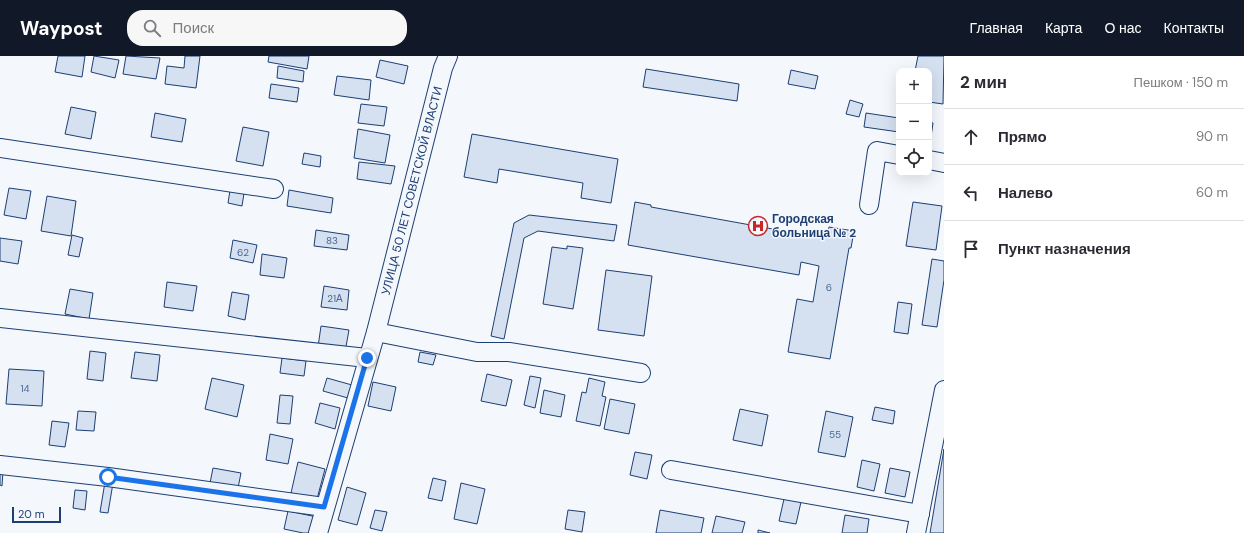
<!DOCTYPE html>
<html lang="ru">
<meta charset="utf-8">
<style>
body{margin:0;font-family:"DM Sans",sans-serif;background:#f7f7f7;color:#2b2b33}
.controls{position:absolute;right:12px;top:12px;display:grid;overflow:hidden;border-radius:8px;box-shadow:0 4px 16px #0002}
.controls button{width:36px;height:36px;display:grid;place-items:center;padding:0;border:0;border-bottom:1px solid #e1e1e2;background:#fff;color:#2b2b33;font:20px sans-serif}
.scale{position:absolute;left:12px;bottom:10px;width:49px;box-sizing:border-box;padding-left:4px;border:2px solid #1d3f73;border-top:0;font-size:11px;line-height:14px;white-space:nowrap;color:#1d3f73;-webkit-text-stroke:3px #f4f7fb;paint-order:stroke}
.stop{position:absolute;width:12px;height:12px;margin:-9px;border:3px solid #1a73e8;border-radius:50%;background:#fff}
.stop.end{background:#1a73e8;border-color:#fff;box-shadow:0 1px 4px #0008}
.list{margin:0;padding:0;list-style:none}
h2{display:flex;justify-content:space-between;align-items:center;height:52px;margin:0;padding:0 16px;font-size:17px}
h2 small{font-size:13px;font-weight:400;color:#7c7c81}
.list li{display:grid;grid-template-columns:26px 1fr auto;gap:12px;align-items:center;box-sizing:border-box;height:56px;padding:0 16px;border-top:1px solid #e1e1e2}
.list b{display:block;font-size:15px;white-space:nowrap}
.list em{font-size:13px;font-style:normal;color:#7c7c81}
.icon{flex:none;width:22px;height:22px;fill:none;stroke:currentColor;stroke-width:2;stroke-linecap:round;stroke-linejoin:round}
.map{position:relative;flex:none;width:944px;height:477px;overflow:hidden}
header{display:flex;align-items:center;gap:24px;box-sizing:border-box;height:56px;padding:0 20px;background:#111827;color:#fff}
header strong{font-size:19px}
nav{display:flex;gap:22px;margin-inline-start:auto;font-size:14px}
.search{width:280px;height:36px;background:#f7f7f7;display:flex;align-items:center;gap:10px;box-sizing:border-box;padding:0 14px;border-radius:16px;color:#7c7c81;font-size:15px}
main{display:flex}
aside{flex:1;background:#fff}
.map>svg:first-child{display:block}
</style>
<header>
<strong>Waypost</strong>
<div class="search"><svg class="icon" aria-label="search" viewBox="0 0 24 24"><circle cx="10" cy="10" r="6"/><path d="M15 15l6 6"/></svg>Поиск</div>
<nav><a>Главная</a><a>Карта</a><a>О нас</a><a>Контакты</a></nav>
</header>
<main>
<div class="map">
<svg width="944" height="477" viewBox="0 0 944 477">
<rect width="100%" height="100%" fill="#f4f7fb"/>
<g fill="#d5e0f0" stroke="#1d3f73">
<polygon points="58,0 85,0 82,21 55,16"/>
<polygon points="94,0 119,4 115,22 91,16"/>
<polygon points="126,0 160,2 156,23 123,18"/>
<polygon points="185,0 200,0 196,32 165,28 167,10 184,12"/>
<polygon points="269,0 309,0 307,13 268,6"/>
<polygon points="918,0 944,0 943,48 929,46 929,15 915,15"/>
<polygon points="380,4 408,10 404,28 376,21"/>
<polygon points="278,10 304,15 303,26 277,22"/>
<polygon points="646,13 739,28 737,45 643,31"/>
<polygon points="791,14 818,20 815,33 788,28"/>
<polygon points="337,20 371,24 369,44 334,39"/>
<polygon points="271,28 299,32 297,46 269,42"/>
<polygon points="850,44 863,48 859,61 846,58"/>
<polygon points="361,48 387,51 384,70 358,67"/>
<polygon points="71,51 96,56 91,83 65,78"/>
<polygon points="155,57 186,63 182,86 151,81"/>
<polygon points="866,57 899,62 899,76 864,71"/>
<polygon points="929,66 933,67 931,81 929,80"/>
<polygon points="243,71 269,76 263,110 236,105"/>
<polygon points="358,73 390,79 385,107 354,102"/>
<polygon points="472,78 618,103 611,147 581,142 583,127 499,113 497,127 464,121"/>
<polygon points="304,97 321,100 320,111 302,108"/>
<polygon points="359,106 395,110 391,128 357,123"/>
<polygon points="231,128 245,131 242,150 228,147"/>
<polygon points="9,132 31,135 26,163 4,159"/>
<polygon points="289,134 333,142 331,157 287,150"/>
<polygon points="47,140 76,145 71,180 41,175"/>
<polygon points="635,146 651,149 651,151 806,179 807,176 827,179 829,171 854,175 851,192 849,192 830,303 788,296 797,243 813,246 819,210 801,206 799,219 628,189"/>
<polygon points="913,146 942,150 936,194 906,190"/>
<polygon points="529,159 617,169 614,185 538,175 524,182 504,283 491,280 514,167"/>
<polygon points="316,174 349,179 347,194 314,190"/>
<polygon points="72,179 83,182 79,201 68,199"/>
<polygon points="0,182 22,185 18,208 0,205"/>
<polygon points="233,184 257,189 253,207 230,202"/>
<polygon points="567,190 583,192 573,253 543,248 552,191 567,193"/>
<polygon points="262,198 287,202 284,222 260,219"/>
<polygon points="932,203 944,205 944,224 937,271 922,269"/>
<polygon points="606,214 652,220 644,280 598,274"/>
<polygon points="167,226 197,230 193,255 164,251"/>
<polygon points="324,230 349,234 347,254 321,251"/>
<polygon points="70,233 93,237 89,263 65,258"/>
<polygon points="232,236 249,239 245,264 228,260"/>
<polygon points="898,246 912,248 908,278 894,276"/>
<polygon points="321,270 349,274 345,296 318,291"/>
<polygon points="90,295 106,297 103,325 87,323"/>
<polygon points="135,296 160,299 157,325 131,322"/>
<polygon points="420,296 436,299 433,309 418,306"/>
<polygon points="282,302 306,305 304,320 280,317"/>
<polygon points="9,313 44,315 42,350 6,348"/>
<polygon points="487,318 512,324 506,350 481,345"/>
<polygon points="530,320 541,322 535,352 524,349"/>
<polygon points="212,322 244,329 237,361 205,353"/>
<polygon points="327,322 352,329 348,342 323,335"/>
<polygon points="589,322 605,326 602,340 606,341 600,370 576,365 582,336 586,337"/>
<polygon points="373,326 396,331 391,355 368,350"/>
<polygon points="544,334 565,339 561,361 540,357"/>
<polygon points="280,339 293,340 290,368 277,367"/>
<polygon points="610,343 635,348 629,378 604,373"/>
<polygon points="320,347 340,352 335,373 315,367"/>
<polygon points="875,351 895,355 893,368 872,364"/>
<polygon points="740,353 768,359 762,390 733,384"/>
<polygon points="78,355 96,356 94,375 76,374"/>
<polygon points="826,355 853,361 845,401 818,396"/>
<polygon points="52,365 69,367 65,391 49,389"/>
<polygon points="270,378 293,383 288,408 266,404"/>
<polygon points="944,393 944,477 930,477"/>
<polygon points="635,396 652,399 647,423 630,419"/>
<polygon points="862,404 880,408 874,435 857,431"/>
<polygon points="298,406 325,413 317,443 291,437"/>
<polygon points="213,412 241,417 238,432 210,427"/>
<polygon points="890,412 910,416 905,441 885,437"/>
<polygon points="0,415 3,415 2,430 0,429"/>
<polygon points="433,422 446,425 442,445 428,442"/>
<polygon points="105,426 113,427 108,457 100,456"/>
<polygon points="461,427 485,433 477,468 454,463"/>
<polygon points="347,431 366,437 357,469 338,464"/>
<polygon points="75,434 87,435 85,454 73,452"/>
<polygon points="784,443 801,446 796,468 779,465"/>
<polygon points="375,454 387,456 382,475 370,472"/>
<polygon points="568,454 585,456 582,476 565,473"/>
<polygon points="660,454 704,462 701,477 656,477"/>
<polygon points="288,455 317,461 313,477 303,477 284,473"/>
<polygon points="845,459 869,463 867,477 842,477"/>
<polygon points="716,460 745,466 742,477 712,477"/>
<polygon points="758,474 770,477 758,477"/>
</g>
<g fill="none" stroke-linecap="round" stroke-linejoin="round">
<g stroke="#1d3f73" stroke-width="20">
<g id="minor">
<polyline points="0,92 274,133"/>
<polyline points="929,104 944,107"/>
<polyline points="869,149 877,95 899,99"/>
<polyline points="0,262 367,302"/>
<polyline points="376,276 477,296 509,296 641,317"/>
<polyline points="0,409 108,421 324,451"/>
<polyline points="671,414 920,458"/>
<path id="s1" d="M 318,477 L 376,276 L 443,12 L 448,0"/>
<polyline points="916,477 944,334"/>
</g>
</g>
<use href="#minor" stroke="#f4f7fb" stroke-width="18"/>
</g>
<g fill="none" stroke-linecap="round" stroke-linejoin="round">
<polyline stroke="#1a73e8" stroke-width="5" points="108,421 324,451 367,302"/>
</g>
<defs>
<g id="hospital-ring" transform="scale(1)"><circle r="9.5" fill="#f4f7fb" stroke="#c62828" stroke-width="1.5"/><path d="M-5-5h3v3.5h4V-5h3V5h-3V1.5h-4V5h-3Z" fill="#c62828"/></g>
</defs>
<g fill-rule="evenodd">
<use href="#hospital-ring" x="758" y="170"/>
</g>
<g text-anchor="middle" stroke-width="3" stroke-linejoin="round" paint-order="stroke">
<g font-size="10" fill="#4b6792">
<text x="332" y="188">83</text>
<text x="243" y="200">62</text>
<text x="829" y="235">6</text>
<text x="335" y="246">21А</text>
<text x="25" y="336">14</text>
<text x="835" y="382">55</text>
</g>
<g font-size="12" fill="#1d3f73" stroke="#f4f7fb">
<text dy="4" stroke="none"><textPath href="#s1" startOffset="355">УЛИЦА 50 ЛЕТ СОВЕТСКОЙ ВЛАСТИ</textPath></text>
</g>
<g font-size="12" font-weight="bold" fill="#1d3f73" stroke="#f4f7fb" text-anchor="start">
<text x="772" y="167">Городская<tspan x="772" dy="14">больница № 2</tspan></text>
</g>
</g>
</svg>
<div class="controls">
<button>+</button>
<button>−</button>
<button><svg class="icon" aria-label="locate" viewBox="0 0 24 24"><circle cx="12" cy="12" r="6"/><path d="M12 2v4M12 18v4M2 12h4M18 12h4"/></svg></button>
</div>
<div class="scale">20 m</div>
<div class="stop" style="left:108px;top:421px"></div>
<div class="stop end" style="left:367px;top:302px"></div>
</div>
<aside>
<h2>2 мин<small>Пешком · 150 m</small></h2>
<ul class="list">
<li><svg class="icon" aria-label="ahead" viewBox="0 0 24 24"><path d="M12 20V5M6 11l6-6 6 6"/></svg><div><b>Прямо</b></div><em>90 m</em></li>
<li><svg class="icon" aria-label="left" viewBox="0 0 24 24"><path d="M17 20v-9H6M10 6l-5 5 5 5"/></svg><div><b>Налево</b></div><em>60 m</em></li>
<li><svg class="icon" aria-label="arrive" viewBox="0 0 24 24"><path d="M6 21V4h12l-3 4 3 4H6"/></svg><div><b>Пункт назначения</b></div></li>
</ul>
</aside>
</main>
